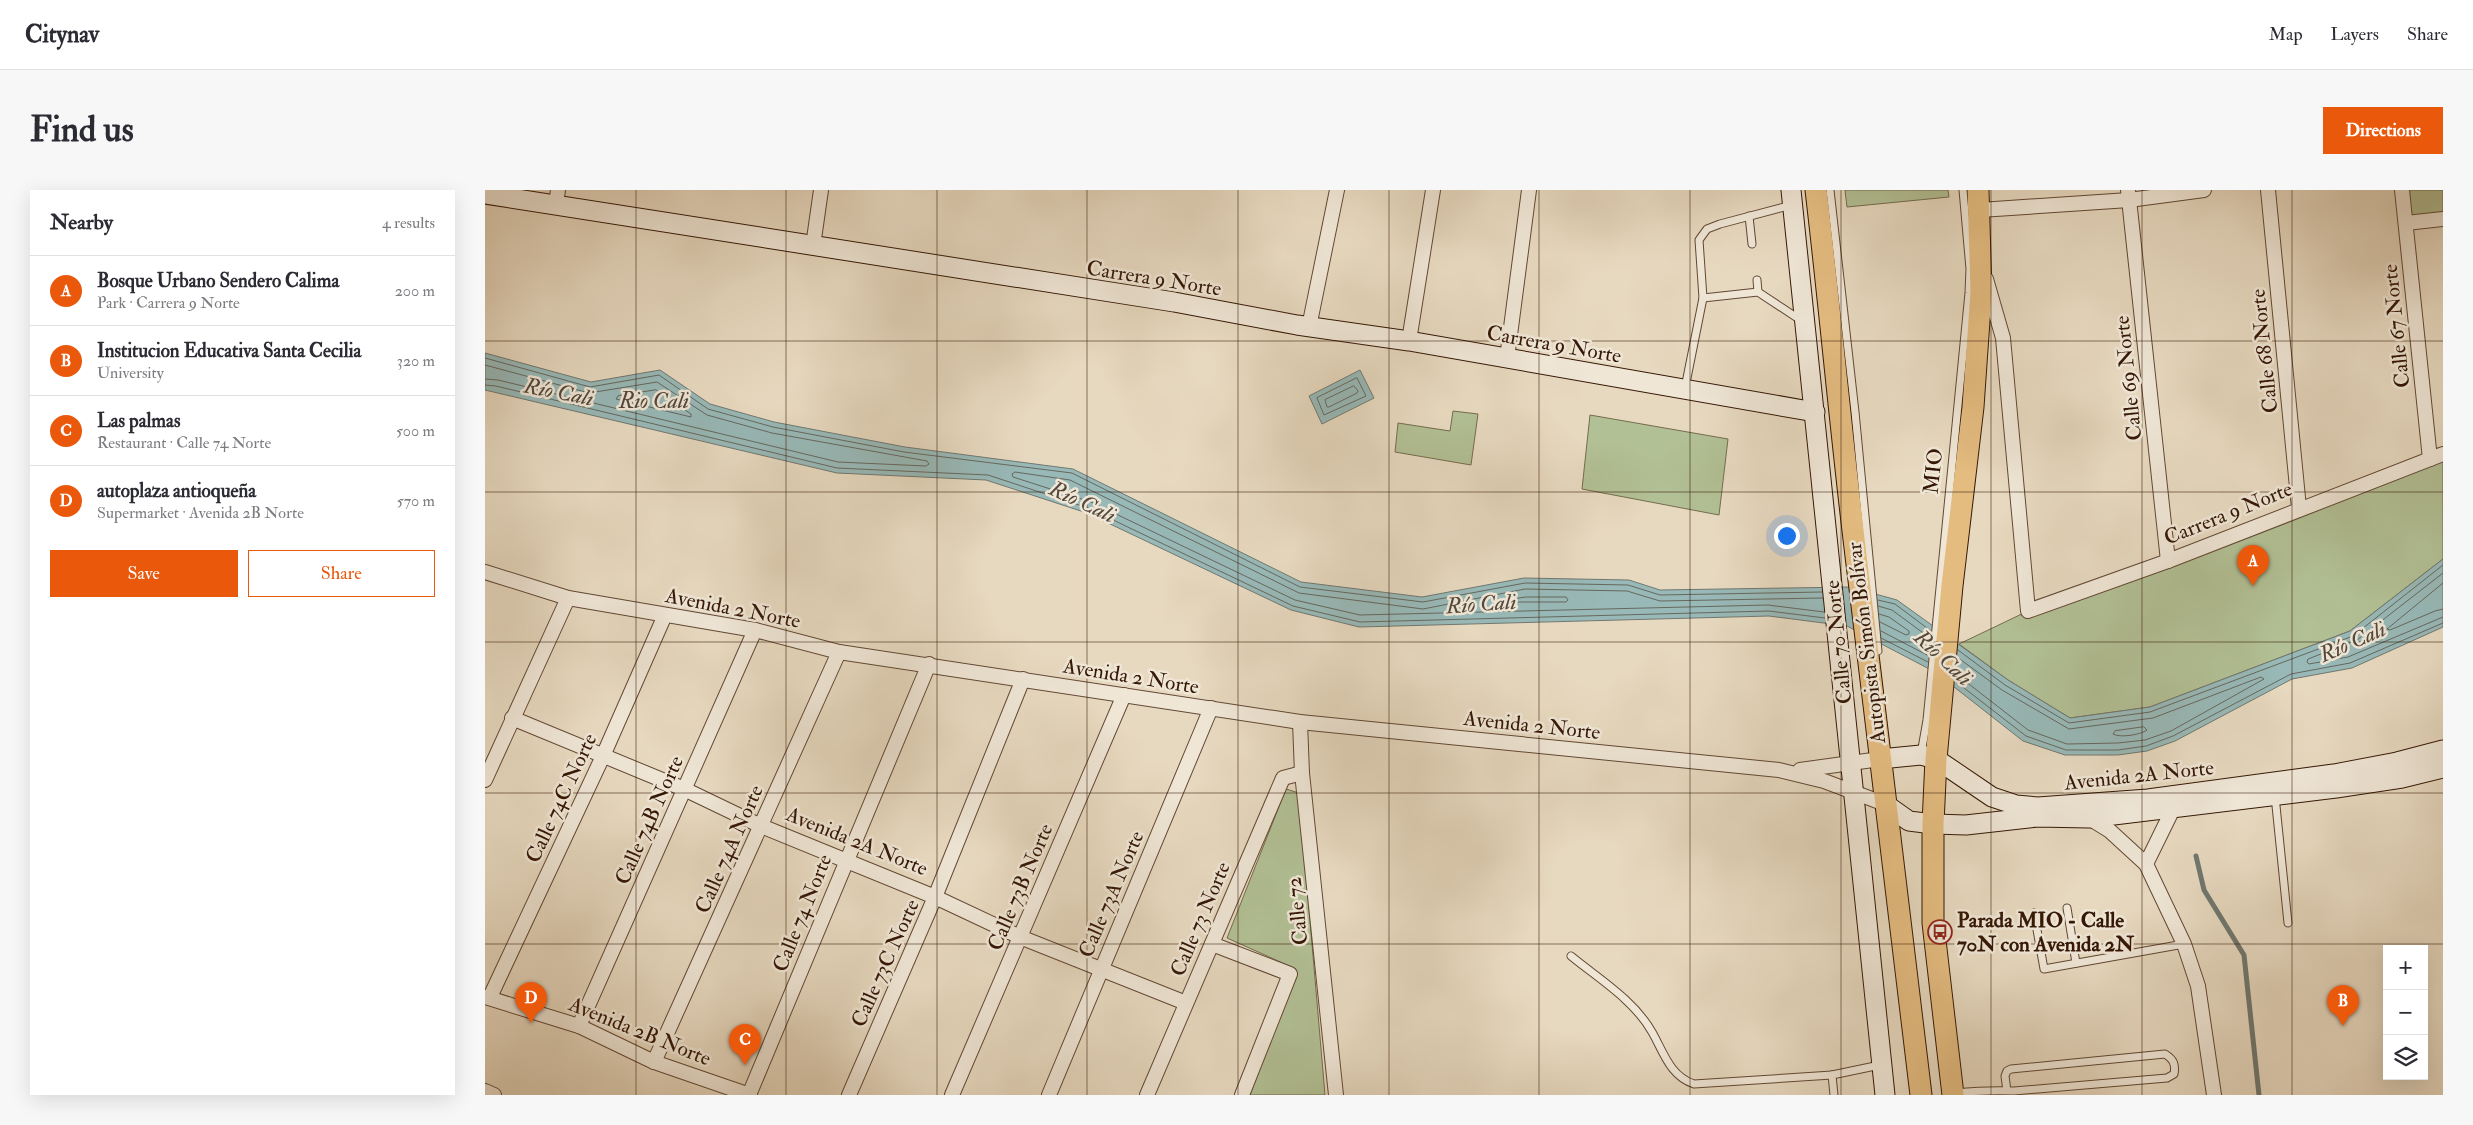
<!DOCTYPE html>
<meta charset="utf-8">
<style>
body{margin:0;font-family:"IM FELL Double Pica",serif;background:#f7f7f7;color:#2b2b33}
.controls{position:absolute;right:15px;bottom:15px;display:grid;overflow:hidden;border-radius:0px;box-shadow:0 5px 20px #0002}
.controls button{width:45px;height:45px;display:grid;place-items:center;padding:0;border:0;border-bottom:1px solid #e1e1e2;background:#fff;color:#2b2b33;font:25px sans-serif}
.you{position:absolute;left:1301px;top:345px;width:18px;height:18px;margin:-12px;border:4px solid #fff;border-radius:50%;background:#1a73e8;box-shadow:0 0 0 8px #1a73e833}
.badge{display:grid;place-items:center;width:32px;height:32px;border-radius:50%;background:#ea580c;color:#fff;font-size:16px;font-weight:700}
.pin{position:absolute;translate:-50% -41px;filter:drop-shadow(0 1px 2px #0008)}
.pin::after{content:'';position:absolute;top:26px;width:18px;height:15px;background:inherit;clip-path:polygon(0 0,100% 0,50% 100%)}
.list{margin:0;padding:0;list-style:none}
h2{display:flex;justify-content:space-between;align-items:center;height:65px;margin:0;padding:0 20px;font-size:21px}
h2 small{font-size:16px;font-weight:400;color:#7c7c81}
.list li{display:grid;grid-template-columns:32px 1fr auto;gap:15px;align-items:center;box-sizing:border-box;height:70px;padding:0 20px;border-top:1px solid #e1e1e2}
.list b{display:block;font-size:19px;white-space:nowrap}
.list p{margin:0;font-size:16px;white-space:nowrap;color:#7c7c81}
.list em{font-size:16px;font-style:normal;color:#7c7c81}
.actions{display:flex;gap:10px;padding:15px 20px}
.actions a{flex:1;padding:11px 0;border:1px solid #ea580c;border-radius:0px;text-align:center;font-size:18px;color:#ea580c}
.actions .main{background:#ea580c;color:#fff}
.icon{flex:none;width:28px;height:28px;fill:none;stroke:currentColor;stroke-width:2;stroke-linecap:round;stroke-linejoin:round}
.map{position:relative;flex:none;width:1958px;height:905px;overflow:hidden;border-radius:0px}
header{display:flex;align-items:center;gap:30px;box-sizing:border-box;height:70px;padding:0 25px;background:#fff;border-bottom:1px solid #e1e1e2}
header strong{font-size:24px}
nav{display:flex;gap:28px;margin-inline-start:auto;font-size:18px}
.intro{display:flex;align-items:center;justify-content:space-between;box-sizing:border-box;height:120px;padding:0 30px}
h1{margin:0;font-size:35px}
.button{padding:12px 22px;border-radius:0px;background:#ea580c;color:#fff;font-size:18px;font-weight:700}
main{display:flex;gap:30px;padding:0 30px}
aside{flex:1;background:#fff;border-radius:0px;box-shadow:0 5px 20px #0002}
.map>svg:first-child{display:block}
</style>
<header>
<strong>Citynav</strong>
<nav><a>Map</a><a>Layers</a><a>Share</a></nav>
</header>
<div class="intro"><h1>Find us</h1><a class="button">Directions</a></div>
<main>
<aside>
<h2>Nearby<small>4 results</small></h2>
<ul class="list">
<li><span class="badge">A</span><div><b>Bosque Urbano Sendero Calima</b><p>Park · Carrera 9 Norte</p></div><em>200 m</em></li>
<li><span class="badge">B</span><div><b>Institucion Educativa Santa Cecilia</b><p>University</p></div><em>320 m</em></li>
<li><span class="badge">C</span><div><b>Las palmas</b><p>Restaurant · Calle 74 Norte</p></div><em>500 m</em></li>
<li><span class="badge">D</span><div><b>autoplaza antioqueña</b><p>Supermarket · Avenida 2B Norte</p></div><em>570 m</em></li>
</ul>
<div class="actions"><a class="main">Save</a><a>Share</a></div>
</aside>
<div class="map">
<svg width="1958" height="905" viewBox="0 0 1958 905">
<rect width="100%" height="100%" fill="#e7d9c0"/>
<filter id="stains"><feTurbulence type="fractalNoise" baseFrequency=".004" numOctaves="4"/><feColorMatrix values="0 0 0 0 .2 0 0 0 0 .09 0 0 0 0 .02 0 0 0 .5 -.17"/></filter>
<radialGradient id="worn" r=".72"><stop offset=".6" stop-color="#630" stop-opacity="0"/><stop offset="1" stop-color="#630" stop-opacity=".3"/></radialGradient>
<g fill="#b2c095" stroke="#746c4d">
<polygon points="1360,0 1463,0 1464,7 1362,17"/>
<polygon points="1917,0 1958,0 1958,29 1921,33"/>
<polygon points="968,221 993,224 986,275 910,262 913,233 965,241"/>
<polygon points="1105,225 1243,249 1234,325 1097,299"/>
<polygon points="1958,264 1958,369 1865,441 1665,517 1585,528 1523,490 1474,454 1543,421"/>
<polygon points="801,599 814,603 840,905 765,905 811,779 742,748"/>
</g>
<g fill="#98b9b8" stroke="#707870">
<polygon points="0,163 106,192 175,180 225,214 289,232 420,257 588,279 816,392 937,407 1039,388 1144,390 1175,400 1365,397 1412,410 1523,490 1585,528 1665,517 1865,441 1958,369 1958,437 1867,478 1807,489 1690,551 1662,561 1633,565 1580,565 1538,551 1450,482 1362,436 1284,426 874,437 806,420 602,323 501,290 352,283 0,200"/>
<polygon points="875,180 889,208 837,234 824,206"/>
</g>
<g fill="none" stroke-linecap="round" stroke-linejoin="round">
<g stroke="#66685e" stroke-width="1">
<polyline points="0,168 105,197 174,185 223,219 288,237 419,262 587,283 815,397 938,412 1040,393 1143,395 1175,405 1337,402"/>
<polyline points="0,175 104,203 172,192 222,225 287,243 442,271 444,274 441,276 353,272 13,190 0,189"/>
<polygon points="872,188 881,206 839,225 832,208"/>
<polyline points="0,195 11,196 352,278 503,285 603,318 808,416 875,432 1284,421 1340,428"/>
<polygon points="869,196 873,201 872,203 844,217 842,217 840,210"/>
<polygon points="171,200 206,224 206,227 131,209 133,206"/>
<polyline points="1958,383 1872,450 1823,469 1822,472 1824,474 1863,467 1958,427"/>
<polyline points="1958,393 1902,439 1905,440 1950,421 1958,419"/>
<polygon points="1041,407 1081,407 1083,410 1081,412 1028,412 1030,409"/>
<polyline points="1338,408 1175,411 1142,401 1040,399 938,419 814,403 585,290 530,282 527,284 528,287 606,312 810,410 875,425 1283,415 1339,422"/>
<polyline points="1393,410 1410,414 1446,441"/>
<polyline points="1393,416 1407,420 1445,448"/>
<polyline points="1394,424 1404,427 1424,441 1424,444 1421,445 1395,432"/>
<polyline points="1396,441 1444,466"/>
<polyline points="1396,448 1443,472"/>
<polyline points="1473,460 1520,495 1584,533 1665,522 1868,446 1958,375"/>
<polyline points="1471,484 1543,540 1582,554 1633,553 1660,550 1686,541 1779,489 1776,487 1668,528 1584,539 1517,500 1472,467"/>
<polyline points="1470,491 1541,546 1581,560 1633,560 1661,556 1688,546 1806,484 1865,473 1958,433"/>
<path d="M 1659,537 L 1662,540 C 1655,545 1635,548 1628,544 L 1630,541 Z"/>
</g>
<polyline stroke="#707870" stroke-width="5" points="1711,666 1719,700 1759,765 1774,905"/>
<g stroke="#624834" stroke-width="9">
<g id="lane">
<polyline points="1345,0 1370,222 1393,461"/>
<polyline points="1264,26 1267,54"/>
<polyline points="1272,90 1273,102"/>
<polyline points="1218,108 1273,102 1317,131"/>
<polyline points="1200,198 1218,108 1214,50 1222,39 1235,34 1307,15"/>
<polyline points="1436,564 1442,530 1484,103 1485,79 1478,0"/>
<polyline points="1790,606 1803,733"/>
<polyline points="1582,718 1591,773"/>
<polyline points="1549,723 1559,779 1699,754"/>
<path d="M 1086,766 C 1114,789 1149,810 1167,842 C 1179,863 1185,886 1209,894 L 1347,885"/>
<path d="M 1470,903 C 1491,901 1509,900 1529,901 L 1682,888 L 1689,884 C 1691,874 1688,869 1680,864 L 1526,879 L 1522,881 L 1520,886 L 1522,901"/>
<polyline points="1349,905 1347,885 1395,875"/>
</g>
</g>
<g stroke="#624834" stroke-width="16">
<g id="street">
<polyline points="1643,0 1683,371"/>
<polyline points="1783,0 1814,318"/>
<polyline points="1917,0 1945,269"/>
<polyline points="71,14 73,0"/>
<polyline points="1495,20 1644,10 1719,0"/>
<polyline points="1921,33 1958,29"/>
<polyline points="328,56 336,0"/>
<polyline points="1501,89 1518,148 1543,421 1683,371 1958,264"/>
<polyline points="824,137 852,0"/>
<polyline points="924,151 948,0"/>
<polyline points="1022,168 1044,0"/>
<polyline points="0,382 83,408 270,440 354,462 815,532 1294,580 1339,591 1400,614"/>
<polyline points="27,528 199,599 276,636 450,707 535,747 701,813"/>
<polyline points="815,532 817,583 851,905"/>
<polyline points="1315,580 1395,569"/>
<polyline points="0,590 83,408"/>
<polyline points="1603,625 1604,628 1625,641 1661,674 1699,754 1713,796 1729,905"/>
<polyline points="1661,674 1688,619 1687,611"/>
<polyline points="727,754 805,784 757,905"/>
<polyline points="0,807 94,836 169,872 265,905"/>
<polyline points="5,807 118,566 180,425"/>
<polyline points="94,836 270,440"/>
<polyline points="169,872 354,462"/>
<polyline points="0,901 9,905"/>
<polyline points="264,905 444,474"/>
<polyline points="364,905 450,707 538,489"/>
<polyline points="467,905 639,505"/>
<polyline points="564,905 726,518"/>
<polyline points="662,905 798,588 817,583"/>
</g>
</g>
<g stroke="#351705" stroke-width="21">
<g id="secondary">
<polyline points="1306,0 1400,905"/>
<polyline points="0,4 689,112 812,135 924,151 1330,222"/>
<polyline points="1395,569 1436,565 1451,569 1507,607 1531,615 1553,617 1663,609 1849,584 1912,572 1958,560"/>
<polyline points="1400,614 1424,631 1448,634 1481,635 1552,627 1604,628 1851,598 1917,588 1958,578"/>
</g>
</g>
<g stroke="#351705" stroke-width="23">
<g id="primary">
<path d="M 1331,0 C 1346,127 1357,255 1373,382 C 1394,557 1416,731 1436,905"/>
<polyline points="1468,905 1448,733 1448,634 1451,569 1467,396 1488,217 1496,102 1493,0"/>
</g>
</g>
<use href="#lane" stroke="#efe6d6" stroke-width="7"/>
<use href="#street" stroke="#efe6d6" stroke-width="14"/>
<use href="#secondary" stroke="#efe6d6" stroke-width="19"/>
<use href="#primary" stroke="#e4bc80" stroke-width="21"/>
</g>
<path fill="none" stroke="#351705" stroke-width="1" stroke-opacity="0.55" d="M 151,0 L 151,905M 301,0 L 301,905M 452,0 L 452,905M 602,0 L 602,905M 753,0 L 753,905M 904,0 L 904,905M 1054,0 L 1054,905M 1205,0 L 1205,905M 1356,0 L 1356,905M 1506,0 L 1506,905M 1657,0 L 1657,905M 1807,0 L 1807,905M 0,151 L 1958,151M 0,302 L 1958,302M 0,452 L 1958,452M 0,603 L 1958,603M 0,754 L 1958,754"/>
<defs>
<g id="bus-ring" transform="scale(1.25)"><circle r="9.5" fill="#efe6d6" stroke="#8f2418" stroke-width="1.5"/><path d="M-5-6H5V4H4V6H2V4H-2V6H-4V4H-5ZM-3.5-4V0h7V-4ZM-3.5 1.2v1.5H-2V1.2ZM2 1.2v1.5H3.5V1.2Z" fill="#8f2418"/></g>
</defs>
<g fill-rule="evenodd">
<use href="#bus-ring" x="1455" y="742"/>
</g>
<g text-anchor="middle" stroke-width="5" stroke-linejoin="round" paint-order="stroke">
<g font-size="21" fill="#351705" stroke="#efe6d6">
<text transform="translate(669 88) rotate(9)" y="7">Carrera 9 Norte</text>
<text transform="translate(1911 136) rotate(-96)" y="7">Calle 67 Norte</text>
<text transform="translate(1069 154) rotate(10)" y="7">Carrera 9 Norte</text>
<text transform="translate(1779 161) rotate(-96)" y="7">Calle 68 Norte</text>
<text transform="translate(1643 188) rotate(-96)" y="7">Calle 69 Norte</text>
<text transform="translate(1448 281) rotate(-84)" y="7">MIO</text>
<text transform="translate(1743 323) rotate(-22)" y="7">Carrera 9 Norte</text>
<text transform="translate(248 418) rotate(11)" y="7">Avenida 2 Norte</text>
<text transform="translate(1353 452) rotate(-96)" y="7">Calle 70 Norte</text>
<text transform="translate(1381 453) rotate(-97)" y="7">Autopista Simón Bolívar</text>
<text transform="translate(646 486) rotate(9)" y="7">Avenida 2 Norte</text>
<text transform="translate(1047 535) rotate(6)" y="7">Avenida 2 Norte</text>
<text transform="translate(1654 585) rotate(-6)" y="7">Avenida 2A Norte</text>
<text transform="translate(76 608) rotate(-65)" y="7">Calle 74C Norte</text>
<text transform="translate(164 630) rotate(-66)" y="7">Calle 74B Norte</text>
<text transform="translate(372 651) rotate(22)" y="7">Avenida 2A Norte</text>
<text transform="translate(244 659) rotate(-66)" y="7">Calle 74A Norte</text>
<text transform="translate(535 697) rotate(-67)" y="7">Calle 73B Norte</text>
<text transform="translate(626 704) rotate(-67)" y="7">Calle 73A Norte</text>
<text transform="translate(812 721) rotate(-96)" y="7">Calle 72</text>
<text transform="translate(317 723) rotate(-68)" y="7">Calle 74 Norte</text>
<text transform="translate(715 729) rotate(-67)" y="7">Calle 73 Norte</text>
<text transform="translate(400 773) rotate(-66)" y="7">Calle 73C Norte</text>
<text transform="translate(155 841) rotate(22)" y="7">Avenida 2B Norte</text>
</g>
<g font-size="21" font-weight="bold" fill="#351705" stroke="#efe6d6" text-anchor="start">
<text x="1472" y="737">Parada MIO - Calle<tspan x="1472" dy="24">70N con Avenida 2N</tspan></text>
</g>
<g font-size="22" font-style="italic" fill="#53483b" stroke="#efe6d6">
<text transform="translate(74 201) rotate(11)" y="8">Río Cali</text>
<text x="169" y="218">Rio Cali</text>
<text transform="translate(598 311) rotate(25)" y="8">Río Cali</text>
<text transform="translate(996 413) rotate(-4)" y="8">Río Cali</text>
<text transform="translate(1867 451) rotate(-24)" y="8">Río Cali</text>
<text transform="translate(1459 467) rotate(43)" y="8">Río Cali</text>
</g>
</g>
<rect width="100%" height="100%" filter="url(#stains)"/>
<rect width="100%" height="100%" fill="url(#worn)"/>
</svg>
<div class="controls">
<button>+</button>
<button>−</button>
<button><svg class="icon" aria-label="layers" viewBox="0 0 24 24"><path d="M12 4l9 5-9 5-9-5zM3 14l9 5 9-5"/></svg></button>
</div>
<div class="you"></div>
<div class="pin badge" style="left:1768px;top:396px">A</div>
<div class="pin badge" style="left:1858px;top:836px">B</div>
<div class="pin badge" style="left:260px;top:875px">C</div>
<div class="pin badge" style="left:46px;top:833px">D</div>
</div>
</main>
